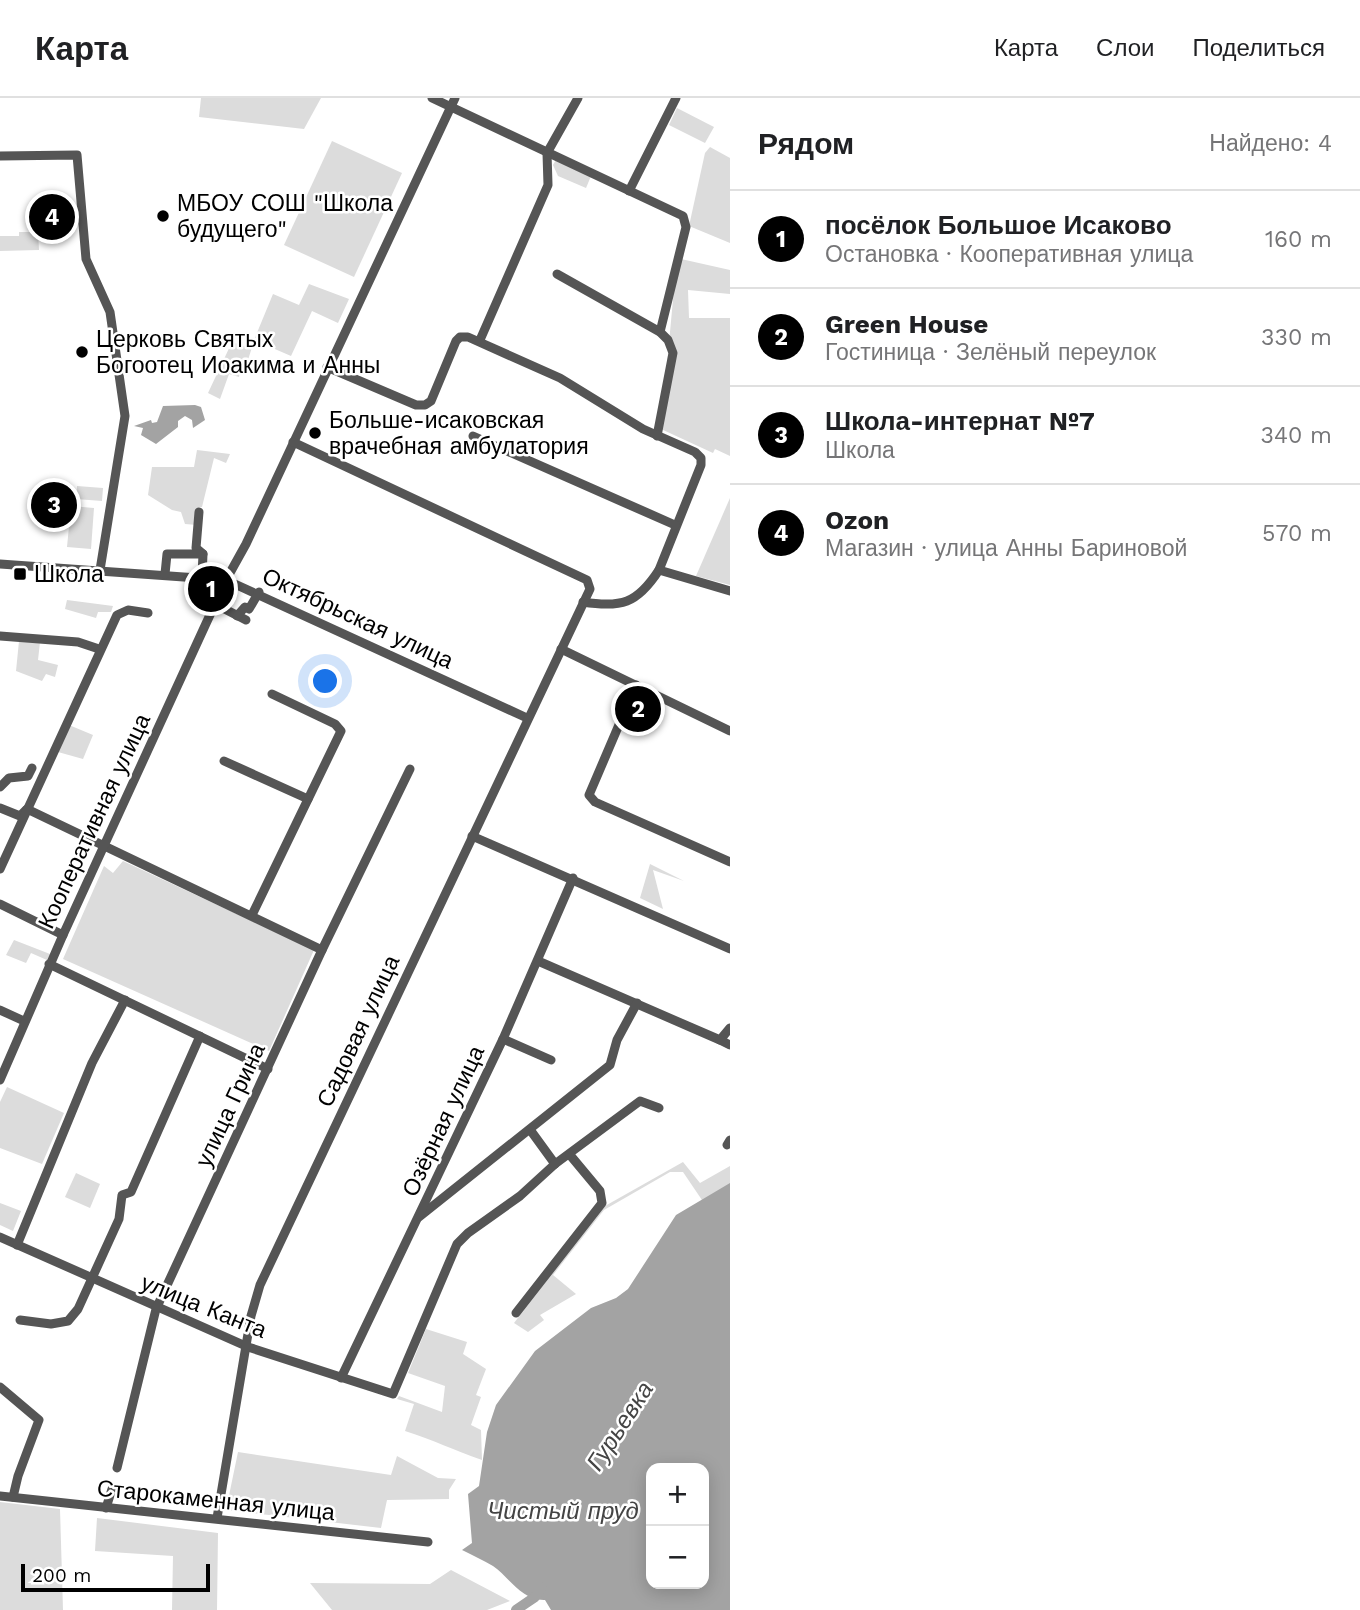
<!DOCTYPE html>
<html lang="ru">
<meta charset="utf-8">
<style>
body{margin:0;font-family:"Work Sans",sans-serif;background:#f6f6f6;color:#202124}
.controls{position:absolute;right:21px;bottom:21px;display:grid;overflow:hidden;border-radius:14px;box-shadow:0 4px 18px #0003}
.controls button{width:63px;height:63px;display:grid;place-items:center;padding:0;border:0;border-bottom:2px solid #e0e0e0;background:#fff;color:#202124;font:35px sans-serif}
.scale{position:absolute;left:21px;bottom:18px;width:189px;box-sizing:border-box;padding-left:7px;border:4px solid #000;border-top:0;font-size:19px;line-height:24px;white-space:nowrap;color:#000;-webkit-text-stroke:5px #fff;paint-order:stroke}
.you{position:absolute;left:326px;top:584px;width:24px;height:24px;margin:-18px;border:5px solid #fff;border-radius:50%;background:#1a73e8;box-shadow:0 0 0 10px #1a73e833}
.badge{display:grid;place-items:center;width:46px;height:46px;border-radius:50%;background:#000;color:#fff;font-size:23px;font-weight:700}
.pin{position:absolute;translate:-50% -50%;border:4px solid #fff;box-shadow:0 2px 7px #0006}
.list{margin:0;padding:0;list-style:none}
h2{display:flex;justify-content:space-between;align-items:center;height:91px;margin:0;padding:0 28px;font-size:30px}
h2 small{font-size:23px;font-weight:400;color:#757577}
.list li{display:grid;grid-template-columns:46px 1fr auto;gap:21px;align-items:center;box-sizing:border-box;height:98px;padding:0 28px;border-top:2px solid #e0e0e0}
.list b{display:block;font-size:26px;white-space:nowrap}
.list p{margin:0;font-size:23px;white-space:nowrap;color:#757577}
.list em{font-size:23px;font-style:normal;color:#757577}
.map{position:relative;flex:none;width:730px;height:1512px;overflow:hidden}
header{display:flex;align-items:center;gap:42px;box-sizing:border-box;height:98px;padding:0 35px;background:#fff;border-bottom:2px solid #e0e0e0}
header strong{font-size:33px}
nav{display:flex;gap:38px;margin-inline-start:auto;font-size:24px}
main{display:flex}
aside{flex:1;background:#fff}
.map>svg:first-child{display:block}
</style>
<header>
<strong>Карта</strong>
<nav><a>Карта</a><a>Слои</a><a>Поделиться</a></nav>
</header>
<main>
<div class="map">
<svg width="730" height="1512" viewBox="0 0 730 1512">
<rect width="100%" height="100%" fill="#fff"/>
<g fill="#dcdcdc">
<polygon points="201,0 321,0 304,31 199,19"/>
<polygon points="677,10 714,29 705,45 669,27"/>
<polygon points="332,43 402,75 354,179 284,147"/>
<polygon points="710,49 730,60 730,145 689,128 705,55"/>
<polygon points="557,60 591,78 586,90 558,78 553,67"/>
<polygon points="19,134 38,134 39,152 0,153 0,138 19,138"/>
<polygon points="681,161 730,172 730,196 688,192 689,220 730,220 730,358 715,351 713,355 661,331 675,180"/>
<polygon points="309,186 349,201 338,225 312,213 291,258 254,242 273,196 299,207"/>
<polygon points="249,242 254,243 247,265 242,264 239,279 229,276 220,301 208,295 232,244 247,249"/>
<polygon points="197,352 230,356 226,365 214,360 202,409 199,409 197,427 185,426 181,414 172,412 148,397 152,369 194,369"/>
<polygon points="77,388 103,390 102,403 76,401"/>
<polygon points="730,400 730,487 696,478"/>
<polygon points="71,408 94,410 91,451 67,449"/>
<polygon points="67,502 113,508 111,514 98,514 96,520 65,511"/>
<polygon points="19,543 40,544 38,562 58,567 55,579 46,576 42,583 16,573"/>
<polygon points="69,627 93,637 83,661 58,654"/>
<polygon points="123,763 314,852 269,953 63,861 104,768 113,775"/>
<polygon points="650,766 684,783 653,772 663,811 640,800"/>
<polygon points="14,842 50,856 47,862 31,855 26,865 6,857"/>
<polygon points="7,989 64,1015 42,1066 0,1050 0,1004"/>
<polygon points="683,1064 700,1085 730,1068 730,1088 704,1105 683,1074 670,1074 604,1112 553,1177 576,1196 540,1217 544,1222 528,1234 514,1225 605,1108"/>
<polygon points="76,1075 100,1086 90,1110 65,1099"/>
<polygon points="0,1105 21,1113 13,1133 0,1127"/>
<path d="M 426,1231 L 467,1244 L 463,1256 L 486,1271 L 476,1297 L 481,1299 L 471,1327 L 481,1332 L 482,1362 C 453,1352 434,1342 405,1333 L 414,1306 L 397,1301 L 399,1298 L 442,1314 L 445,1288 L 408,1275 Z"/>
<polygon points="238,1354 391,1377 397,1358 438,1380 456,1381 449,1392 449,1401 387,1402 381,1430 226,1412"/>
<polygon points="0,1404 60,1411 63,1512 0,1512"/>
<polygon points="97,1420 218,1435 217,1512 172,1512 173,1458 95,1453"/>
<polygon points="451,1472 510,1503 487,1512 332,1512 310,1485 430,1486"/>
</g>
<g fill="#a3a3a3" fill-rule="evenodd">
<polygon points="195,307 201,309 205,322 193,330 192,322 185,318 178,323 178,329 156,346 141,337 143,330 134,328 151,322 152,325 157,324 163,308"/>
<path d="M 730,1085 L 730,1512 L 551,1512 L 545,1502 C 522,1503 509,1479 493,1468 C 483,1462 472,1457 462,1452 L 472,1445 L 468,1396 L 479,1388 L 487,1334 L 496,1307 L 535,1253 L 591,1210 L 616,1200 L 628,1191 L 676,1117 ZM 704,1370 L 704,1486 L 651,1486 L 651,1370 Z"/>
</g>
<g fill="none" stroke-linecap="round" stroke-linejoin="round">
<polyline stroke="#a3a3a3" stroke-width="10" points="516,1512 535,1499 542,1489"/>
<g stroke="#555" stroke-width="9">
<polyline points="432,0 683,118 686,129 660,234"/>
<polyline points="0,58 77,57 86,161 110,214 125,318 100,472"/>
<polyline points="629,93 676,0"/>
<polyline points="557,176 660,234 668,242 673,255 657,338"/>
<polyline points="480,242 548,87 547,55 578,0"/>
<polyline points="327,269 416,307 425,307 431,303 456,243 460,239 468,239 560,280 643,331 695,354 701,360 701,367 659,472"/>
<polyline points="473,338 675,427"/>
<polyline points="199,414 196,450 203,456"/>
<polyline points="0,466 226,482 527,620"/>
<polyline points="165,476 167,456 203,456 202,478"/>
<path d="M 583,504 C 621,510 637,506 659,472 L 730,493"/>
<polyline points="215,506 246,522"/>
<polyline points="237,518 245,509 249,511 259,494"/>
<polyline points="0,538 78,544 99,551"/>
<polyline points="561,551 730,633"/>
<polyline points="636,587 589,697 595,704 730,764"/>
<polyline points="224,663 308,701"/>
<polyline points="0,689 9,680 28,678 32,670"/>
<polyline points="0,710 20,718 26,712"/>
<polyline points="27,711 322,852"/>
<polyline points="472,738 730,851"/>
<polyline points="0,771 117,517 128,512 148,515"/>
<polyline points="0,806 63,837"/>
<polyline points="252,817 341,633 335,626 272,596"/>
<polyline points="538,863 720,942 730,930"/>
<polyline points="49,866 268,971"/>
<polyline points="0,912 24,923"/>
<polyline points="503,941 551,962"/>
<polyline points="720,942 730,947"/>
<polyline points="0,982 63,837 226,482 246,446 455,0"/>
<polyline points="531,1033 555,1066"/>
<polyline points="727,1047 730,1042"/>
<polyline points="419,1119 610,967 617,942 637,905"/>
<polyline points="0,1139 248,1249 393,1296 457,1146 468,1135 520,1098 555,1066 640,1003 659,1010"/>
<polyline points="17,1147 92,965 125,902"/>
<polyline points="516,1215 602,1105 600,1093 570,1057"/>
<polyline points="20,1222 51,1226 68,1223 78,1211 119,1121 122,1097 131,1094 200,938"/>
<polyline points="341,1280 503,941 573,780"/>
<polyline points="0,1289 39,1322 18,1378 13,1399"/>
<polyline points="117,1370 156,1211 322,852 410,671"/>
<polyline points="0,1398 428,1444"/>
<polyline points="106,1410 112,1391"/>
<polyline points="217,1420 251,1218 260,1187 590,491 587,482 293,344"/>
</g>
</g>
<g fill="#000" stroke="#fff" stroke-width="2.5">
<circle cx="163" cy="118" r="7"/>
<circle cx="82" cy="254" r="7"/>
<circle cx="315" cy="335" r="7"/>
<rect x="13" y="469" width="14" height="14" rx="3.5"/>
</g>
<g text-anchor="middle" stroke-width="5" stroke-linejoin="round" paint-order="stroke">
<g font-size="23" fill="#000" stroke="#fff" text-anchor="start">
<text x="177" y="113">МБОУ СОШ "Школа<tspan x="177" dy="26">будущего"</tspan></text>
<text x="96" y="249">Церковь Святых<tspan x="96" dy="26">Богоотец Иоакима и Анны</tspan></text>
<text x="329" y="330">Больше-исаковская<tspan x="329" dy="26">врачебная амбулатория</tspan></text>
<text x="34" y="484">Школа</text>
</g>
<g font-size="23" fill="#000" stroke="#fff">
<text transform="translate(358 520) rotate(25)" y="8">Октябрьская улица</text>
<text transform="translate(94 723) rotate(-65)" y="8">Кооперативная улица</text>
<text transform="translate(358 933) rotate(-65)" y="8">Садовая улица</text>
<text transform="translate(230 1007) rotate(-65)" y="8">улица Грина</text>
<text transform="translate(443 1023) rotate(-65)" y="8">Озёрная улица</text>
<text transform="translate(204 1208) rotate(22)" y="8">улица Канта</text>
<text transform="translate(216 1402) rotate(6)" y="8">Старокаменная улица</text>
</g>
<g font-size="24" font-style="italic" fill="#444" stroke="#fff">
<text transform="translate(620 1328) rotate(-57)" y="8">Гурьевка</text>
<text x="563" y="1421">Чистый пруд</text>
</g>
</g>
</svg>
<div class="controls">
<button>+</button>
<button>−</button>
</div>
<div class="scale">200 m</div>
<div class="you"></div>
<div class="pin badge" style="left:211px;top:491px">1</div>
<div class="pin badge" style="left:638px;top:611px">2</div>
<div class="pin badge" style="left:54px;top:407px">3</div>
<div class="pin badge" style="left:52px;top:119px">4</div>
</div>
<aside>
<h2>Рядом<small>Найдено: 4</small></h2>
<ul class="list">
<li><span class="badge">1</span><div><b>посёлок Большое Исаково</b><p>Остановка · Кооперативная улица</p></div><em>160 m</em></li>
<li><span class="badge">2</span><div><b>Green House</b><p>Гостиница · Зелёный переулок</p></div><em>330 m</em></li>
<li><span class="badge">3</span><div><b>Школа-интернат №7</b><p>Школа</p></div><em>340 m</em></li>
<li><span class="badge">4</span><div><b>Ozon</b><p>Магазин · улица Анны Бариновой</p></div><em>570 m</em></li>
</ul>
</aside>
</main>
